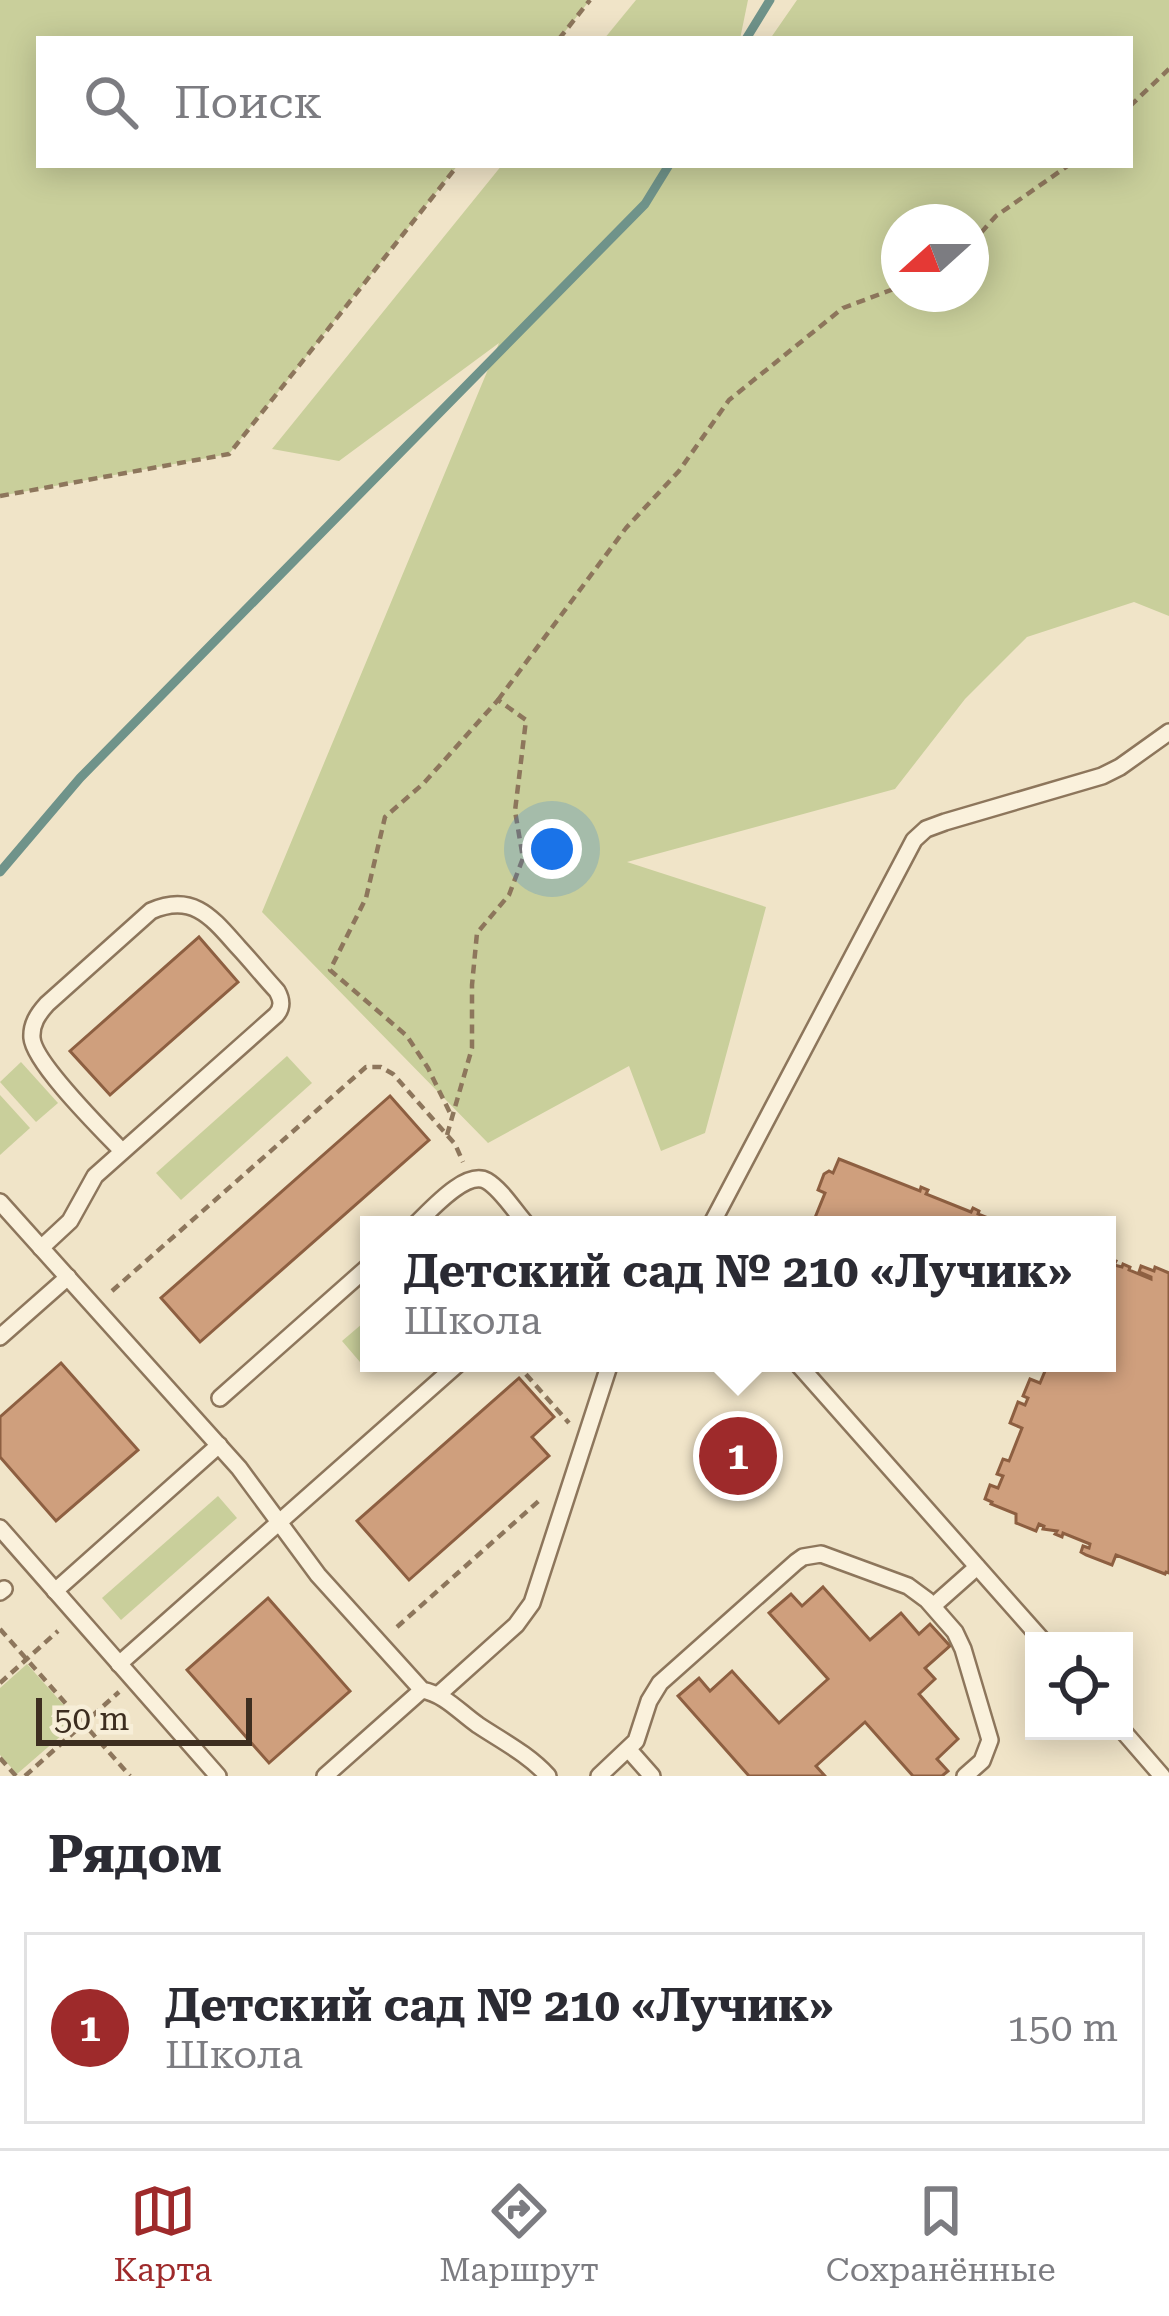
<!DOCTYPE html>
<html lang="ru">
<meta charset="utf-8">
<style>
body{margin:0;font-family:"Roboto Serif",serif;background:#f2f2f3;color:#2b2b33}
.controls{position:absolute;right:36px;bottom:36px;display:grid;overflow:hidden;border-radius:0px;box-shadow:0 6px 30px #0003}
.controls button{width:108px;height:108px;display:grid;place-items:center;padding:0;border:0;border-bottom:3px solid #e1e1e2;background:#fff;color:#2b2b33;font:60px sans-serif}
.compass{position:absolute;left:881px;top:204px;width:108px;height:108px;border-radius:50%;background:#fff;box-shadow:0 6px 30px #0003;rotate:249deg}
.scale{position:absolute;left:36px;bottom:30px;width:216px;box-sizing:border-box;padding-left:12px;border:6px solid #3d2e20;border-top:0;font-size:33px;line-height:42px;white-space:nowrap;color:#3d2e20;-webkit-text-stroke:9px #f7eed8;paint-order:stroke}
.you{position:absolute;left:552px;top:849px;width:42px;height:42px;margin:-30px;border:9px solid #fff;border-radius:50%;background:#1a73e8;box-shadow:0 0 0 18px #1a73e833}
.badge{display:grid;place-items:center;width:78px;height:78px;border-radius:50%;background:#9e2a2b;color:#fff;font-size:39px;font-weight:700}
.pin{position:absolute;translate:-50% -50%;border:6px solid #fff;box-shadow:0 3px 12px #0006}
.popup{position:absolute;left:360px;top:1216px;width:756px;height:156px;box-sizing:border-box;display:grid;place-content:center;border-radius:0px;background:#fff;filter:drop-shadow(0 3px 9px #0005);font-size:39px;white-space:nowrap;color:#7c7c81}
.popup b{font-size:45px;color:#2b2b33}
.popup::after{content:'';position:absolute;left:50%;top:100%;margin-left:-24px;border:24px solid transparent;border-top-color:#fff}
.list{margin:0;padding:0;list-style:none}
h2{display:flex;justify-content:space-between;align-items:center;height:156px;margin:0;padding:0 48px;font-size:51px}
h2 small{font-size:39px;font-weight:400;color:#7c7c81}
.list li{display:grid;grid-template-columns:78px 1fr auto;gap:36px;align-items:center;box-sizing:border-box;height:192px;margin:0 24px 24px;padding:0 24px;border:3px solid #e1e1e2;border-radius:0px}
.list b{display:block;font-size:45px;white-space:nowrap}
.list p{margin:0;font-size:39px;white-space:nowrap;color:#7c7c81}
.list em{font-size:39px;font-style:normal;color:#7c7c81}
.icon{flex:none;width:66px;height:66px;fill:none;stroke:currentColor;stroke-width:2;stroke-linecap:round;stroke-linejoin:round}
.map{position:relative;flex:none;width:1169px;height:1776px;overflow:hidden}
.search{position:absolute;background:#fff;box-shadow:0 6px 30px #0003;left:36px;right:36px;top:36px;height:132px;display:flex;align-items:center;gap:30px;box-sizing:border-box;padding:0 42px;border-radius:0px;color:#7c7c81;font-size:45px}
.sheet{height:372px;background:#fff}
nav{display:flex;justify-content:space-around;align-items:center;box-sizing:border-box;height:168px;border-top:3px solid #e1e1e2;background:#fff;font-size:33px;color:#7c7c81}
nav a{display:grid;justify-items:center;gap:6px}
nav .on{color:#9e2a2b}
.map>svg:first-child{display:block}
</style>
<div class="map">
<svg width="1169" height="1776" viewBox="0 0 1169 1776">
<rect width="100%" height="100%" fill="#f0e4c8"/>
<g fill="#c9cf9b" fill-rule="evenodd">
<polygon points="0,0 590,0 559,39 39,39 39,165 458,165 229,454 0,496"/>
<polygon points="636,0 748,0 740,39 604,39"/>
<path d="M 797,0 L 1169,0 L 1169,616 L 1134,602 L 1027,637 L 965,699 L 895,789 L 627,862 L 766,907 L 705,1133 L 661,1151 L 629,1066 L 488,1143 L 262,912 L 499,343 L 339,461 L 272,449 L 502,165 L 1130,165 L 1130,39 L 770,39 ZM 899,222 L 971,222 L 971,294 L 899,294 Z"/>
<polygon points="287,1056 312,1083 181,1200 156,1173"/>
<polygon points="21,1062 58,1103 36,1122 0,1082"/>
<polygon points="0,1095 30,1128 0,1155"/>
<polygon points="369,1318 369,1363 372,1363 366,1369 342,1341"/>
<polygon points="218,1496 237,1518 121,1620 102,1598"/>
<polygon points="27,1664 78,1721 17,1774 0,1755 0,1688"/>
</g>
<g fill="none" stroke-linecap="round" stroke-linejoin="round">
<g stroke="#6f938a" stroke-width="9">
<polyline points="746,39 770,0"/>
<polyline points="0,872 80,778 645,204 669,165"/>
</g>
</g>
<g fill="#cf9f7d" stroke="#8d5f41" stroke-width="3">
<polygon points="199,937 238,982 110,1095 70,1051"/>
<polygon points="390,1096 429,1140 200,1342 161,1298"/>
<polygon points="839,1159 920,1191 921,1187 928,1190 926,1194 971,1212 973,1208 979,1211 978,1214 1005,1225 812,1225 825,1193 818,1190 824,1174 829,1171 833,1173"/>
<polygon points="1109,1258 1116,1261 1114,1265 1122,1267 1123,1264 1130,1267 1129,1270 1151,1279 1151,1277 1139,1272 1141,1266 1154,1271 1155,1267 1169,1273 1169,1573 1166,1572 1165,1574 1116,1555 1112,1565 1086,1555 1081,1552 1083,1546 1089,1548 1090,1544 1063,1533 1062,1537 1055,1534 1057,1531 1043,1529 1044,1526 1039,1524 1036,1531 1016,1523 1016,1514 991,1504 992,1502 985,1499 990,1485 998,1488 1003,1476 997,1474 1003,1459 1009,1461 1022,1428 1010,1423 1018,1402 1025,1405 1028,1398 1023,1396 1030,1379 1040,1383 1045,1371 1035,1367 1036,1363 1107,1363"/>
<polygon points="61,1363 138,1450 56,1521 0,1457 0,1417"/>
<polygon points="519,1378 554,1417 532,1437 549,1456 409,1580 357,1521"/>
<polygon points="823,1587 870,1640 901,1613 919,1634 930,1624 950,1646 925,1668 935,1679 919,1694 958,1739 937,1759 948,1771 942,1776 913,1776 865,1722 816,1766 825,1776 749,1776 678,1696 699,1678 710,1691 732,1671 779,1723 828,1679 769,1613 791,1594 802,1606"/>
<polygon points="268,1598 350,1691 269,1763 187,1670"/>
</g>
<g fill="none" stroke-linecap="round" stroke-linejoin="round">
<g stroke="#8d765c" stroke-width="20">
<g id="lane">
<path d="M 0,1202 L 239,1468 L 318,1575 L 422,1690 C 446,1695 458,1711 478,1725 C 502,1741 528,1754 548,1776"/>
<path d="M 415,1225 C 430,1211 466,1169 487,1181 C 502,1190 515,1212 527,1225"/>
<polyline points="711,1225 914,840 926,829 945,822 1102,776 1120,767 1169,732"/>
<path d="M 41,1248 L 70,1221 L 95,1176 L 276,1015 C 283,1007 282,1000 277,991 C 264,977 252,962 239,948 C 213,919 194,892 151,911 L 47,1004 C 38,1014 31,1024 32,1038 C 34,1063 102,1130 122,1151"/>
<polyline points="0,1337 68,1277"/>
<polyline points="797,1363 1043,1641"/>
<polyline points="220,1398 369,1266"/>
<polyline points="0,1528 218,1776"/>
<polyline points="55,1591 219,1445"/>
<polyline points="0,1592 4,1589"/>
<polyline points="933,1606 977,1567"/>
<polyline points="119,1664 459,1363"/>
<polyline points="438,1695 516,1625 532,1603 610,1363"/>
<polyline points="1123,1731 1162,1776"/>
<polyline points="629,1750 652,1776"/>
<polyline points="325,1776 422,1690"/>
<polyline points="599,1776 636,1741 649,1701 660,1683 796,1562 803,1557 821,1554 908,1586 927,1600 955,1632 963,1649 990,1740 982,1761 965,1776"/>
</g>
</g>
<g stroke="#8d765c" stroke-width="4.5" stroke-dasharray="9 6" stroke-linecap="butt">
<polyline points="559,39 590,0"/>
<polyline points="1130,106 1169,69"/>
<polyline points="971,244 996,216 1069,165"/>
<polyline points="0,496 229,454 458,165"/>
<polyline points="498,700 626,528 679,471 729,400 843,308 899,287"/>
<polyline points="447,1135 472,1048 472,985 477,933 509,895 523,858 515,811 526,720 498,700 424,783 385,817 366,898 330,970 407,1036 428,1068 452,1117"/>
<polyline points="112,1291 366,1067 381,1067 393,1074 455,1144 463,1162"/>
<polyline points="516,1363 569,1423"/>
<polyline points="397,1627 541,1499"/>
<polyline points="0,1629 130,1776"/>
<polyline points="0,1683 58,1631"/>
<polyline points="0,1758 16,1776"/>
<polyline points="25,1776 119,1692"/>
</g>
<use href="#lane" stroke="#faf1dc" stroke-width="15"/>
</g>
</svg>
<div class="controls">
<button><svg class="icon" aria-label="locate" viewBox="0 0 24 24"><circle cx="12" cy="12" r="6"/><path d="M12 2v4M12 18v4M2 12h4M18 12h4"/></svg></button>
</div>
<svg class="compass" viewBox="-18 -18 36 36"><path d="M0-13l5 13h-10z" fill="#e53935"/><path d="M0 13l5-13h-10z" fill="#7c7c81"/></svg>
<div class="scale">50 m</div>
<div class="you"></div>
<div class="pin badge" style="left:738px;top:1456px">1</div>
<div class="popup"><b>Детский сад № 210 «Лучик»</b>Школа</div>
<div class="search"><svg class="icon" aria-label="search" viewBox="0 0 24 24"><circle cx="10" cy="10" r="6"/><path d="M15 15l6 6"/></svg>Поиск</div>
</div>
<section class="sheet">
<h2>Рядом<small></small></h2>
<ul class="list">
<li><span class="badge">1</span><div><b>Детский сад № 210 «Лучик»</b><p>Школа</p></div><em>150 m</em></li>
</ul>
</section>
<nav>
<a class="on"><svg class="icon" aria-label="map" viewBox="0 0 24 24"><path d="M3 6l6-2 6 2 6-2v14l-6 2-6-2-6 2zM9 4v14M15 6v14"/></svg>Карта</a>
<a><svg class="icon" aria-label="directions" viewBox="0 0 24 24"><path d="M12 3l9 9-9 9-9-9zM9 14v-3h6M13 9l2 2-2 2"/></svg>Маршрут</a>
<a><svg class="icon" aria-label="saved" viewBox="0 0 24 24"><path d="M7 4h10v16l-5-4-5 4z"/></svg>Сохранённые</a>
</nav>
